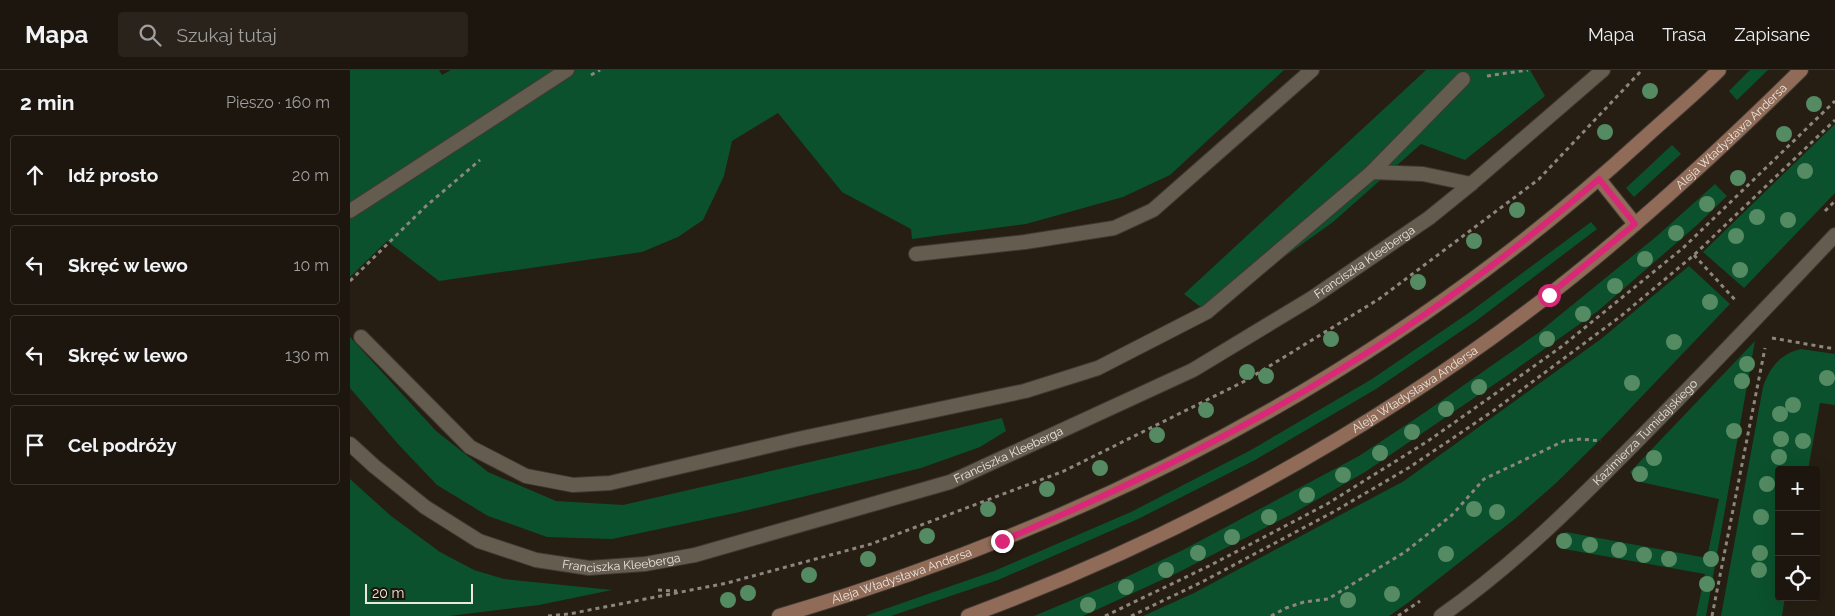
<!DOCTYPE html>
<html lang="pl">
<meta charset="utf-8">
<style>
body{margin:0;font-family:Raleway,sans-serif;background:#29231c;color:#f1f3f6}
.controls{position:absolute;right:15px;bottom:15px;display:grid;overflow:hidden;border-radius:5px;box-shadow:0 5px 20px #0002}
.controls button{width:45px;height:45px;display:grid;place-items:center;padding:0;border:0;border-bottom:1px solid #3a352e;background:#1c160e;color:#f1f3f6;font:25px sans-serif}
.scale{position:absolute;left:15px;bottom:12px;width:108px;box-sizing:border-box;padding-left:5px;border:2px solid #ebe6df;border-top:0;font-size:14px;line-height:18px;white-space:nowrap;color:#ebe6df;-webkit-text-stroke:4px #1c150a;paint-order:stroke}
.stop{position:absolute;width:15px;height:15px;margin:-11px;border:4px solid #db2777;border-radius:50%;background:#fff}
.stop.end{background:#db2777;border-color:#fff;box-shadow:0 1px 5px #0008}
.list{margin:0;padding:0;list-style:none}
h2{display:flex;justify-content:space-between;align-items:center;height:65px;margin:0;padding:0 20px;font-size:21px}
h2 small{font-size:16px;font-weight:400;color:#a09f9e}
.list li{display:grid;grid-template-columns:32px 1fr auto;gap:15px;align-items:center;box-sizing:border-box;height:80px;margin:0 10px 10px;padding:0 10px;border:1px solid #3a352e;border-radius:5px}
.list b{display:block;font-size:19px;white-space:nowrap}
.list em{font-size:16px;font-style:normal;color:#a09f9e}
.icon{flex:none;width:28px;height:28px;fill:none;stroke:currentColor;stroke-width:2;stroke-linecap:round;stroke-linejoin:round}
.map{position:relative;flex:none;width:1485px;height:546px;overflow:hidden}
header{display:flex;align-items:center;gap:30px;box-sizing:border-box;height:70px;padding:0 25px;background:#1c160e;border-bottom:1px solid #3a352e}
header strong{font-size:24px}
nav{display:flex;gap:28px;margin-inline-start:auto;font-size:18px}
.search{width:350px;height:45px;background:#29231c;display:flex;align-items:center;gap:12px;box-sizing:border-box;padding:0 18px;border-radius:5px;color:#a09f9e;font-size:19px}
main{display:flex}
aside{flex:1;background:#1c160e}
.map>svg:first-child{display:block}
</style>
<header>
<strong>Mapa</strong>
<div class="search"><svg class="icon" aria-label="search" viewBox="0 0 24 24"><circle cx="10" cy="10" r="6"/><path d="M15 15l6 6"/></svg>Szukaj tutaj</div>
<nav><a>Mapa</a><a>Trasa</a><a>Zapisane</a></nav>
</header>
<main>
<aside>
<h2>2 min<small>Pieszo · 160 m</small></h2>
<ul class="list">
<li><svg class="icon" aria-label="ahead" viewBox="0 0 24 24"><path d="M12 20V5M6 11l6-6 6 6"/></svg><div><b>Idź prosto</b></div><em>20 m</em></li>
<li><svg class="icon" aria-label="left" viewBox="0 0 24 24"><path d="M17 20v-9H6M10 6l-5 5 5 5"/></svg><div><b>Skręć w lewo</b></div><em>10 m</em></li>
<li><svg class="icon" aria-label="left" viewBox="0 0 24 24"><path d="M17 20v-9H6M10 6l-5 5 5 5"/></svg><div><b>Skręć w lewo</b></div><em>130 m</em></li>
<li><svg class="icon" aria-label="arrive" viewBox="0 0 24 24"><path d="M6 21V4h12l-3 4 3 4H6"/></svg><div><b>Cel podróży</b></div></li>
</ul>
</aside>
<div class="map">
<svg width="1485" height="546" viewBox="0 0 1485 546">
<rect width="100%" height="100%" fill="#261e13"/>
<g fill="#0b512d">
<polygon points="0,0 89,0 92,5 101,0 934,0 820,105 773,127 676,154 562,169 561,159 492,122 428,43 382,71 374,106 353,150 328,167 292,182 89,211 37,171 0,207"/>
<polygon points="1076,0 1180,0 1195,26 1115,90 1071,74 983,152 857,242 834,224"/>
<polygon points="1400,0 1418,0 1387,30 1379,21"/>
<polygon points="1485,54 1485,123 1394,218 1353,182"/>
<polygon points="1322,75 1331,84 1284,127 1276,118"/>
<polygon points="1365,114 1377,126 1347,155 1248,241 1155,307 1015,402 942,444 829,502 733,546 684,546 770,510 831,481 1009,386 1074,343 1188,263 1307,166"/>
<polygon points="1241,152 1247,159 1126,251 1026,319 905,390 788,449 648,510 541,546 515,546 644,501 781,442 901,380 1022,309 1120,242"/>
<polygon points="1339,196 1380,234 1254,366 1205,414 1166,448 1059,532 1039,546 793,546 844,523 1054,411 1251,269"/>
<polygon points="0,267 86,361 138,402 206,431 273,435 652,348 656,361 630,377 571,398 390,442 262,469 197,467 138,446 87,415 48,374 0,318"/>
<polygon points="1405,271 1356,546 1346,546 1355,504 1214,479 1208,474 1208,468 1216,462 1357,488 1369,429 1286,411 1280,402"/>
<path d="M 1451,279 L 1485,284 L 1485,335 L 1470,333 L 1458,400 L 1429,400 L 1429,527 L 1435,527 L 1432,546 L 1371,546 L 1413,317 C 1420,297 1430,284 1451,279 Z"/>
<polygon points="0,409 41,446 90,482 124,500 154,509 262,520 189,535 99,546 0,546"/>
</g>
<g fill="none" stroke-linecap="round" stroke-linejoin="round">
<g stroke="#3f3933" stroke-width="16">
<g id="service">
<polyline points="0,141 217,0"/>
<polyline points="566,184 675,172 764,158 803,140 962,0"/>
<polyline points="11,267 120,377 176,406 223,415 260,413 448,369 675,321 748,298 857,242 1022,102 1073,104 1121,114"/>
</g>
</g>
<g stroke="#3f3933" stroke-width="16">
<g id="minor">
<polyline points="1022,102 1113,9"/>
<path id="s1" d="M 0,374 L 24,396 L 75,437 L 129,471 L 186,490 L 239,498 L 295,494 L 345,485 L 600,412 L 843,300 L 962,228 L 1079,148 L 1121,114 L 1253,0"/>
<path id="s2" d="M 1091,546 C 1167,493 1232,427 1296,362 C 1360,297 1423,231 1485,165"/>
</g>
</g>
<g stroke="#3f3933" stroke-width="16">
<g id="secondary">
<polyline points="1249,109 1285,154"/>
<path id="s3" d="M 429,546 C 752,452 1043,298 1291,71 C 1317,47 1344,25 1369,0"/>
<path id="s4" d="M 618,546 C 827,469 1023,361 1199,225 C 1288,156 1371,79 1451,0"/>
</g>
</g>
<g stroke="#8d867d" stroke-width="3" stroke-dasharray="4 4" stroke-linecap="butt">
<polyline points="241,5 250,0"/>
<polyline points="1137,6 1178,0"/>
<polyline points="1475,141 1485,131"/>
<polyline points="1344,185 1387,232"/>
<polyline points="0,211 76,136 130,90"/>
<polyline points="1422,268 1485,279"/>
<polyline points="308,520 327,521"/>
<polyline points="198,546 219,544 377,513 521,474 714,401 895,311 1029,229 1189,109 1292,0"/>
<polyline points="755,546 859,496 977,434 1078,371 1142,326 1211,277 1333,178 1485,31"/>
<polyline points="781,546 852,512 985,441 1060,397 1143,341 1271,246 1344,185 1485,50"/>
<polyline points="921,546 936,538 954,532 978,529 1055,482 1102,445 1134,409 1214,371 1231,369 1251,371"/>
<polyline points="1048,546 1070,531"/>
<polyline points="1362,546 1415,278"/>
</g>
<use href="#service" stroke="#645c4f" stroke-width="14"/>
<use href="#minor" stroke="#645c4f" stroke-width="14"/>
<use href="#secondary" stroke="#906b58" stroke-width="14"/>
</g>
<g fill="#548b62">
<circle cx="1300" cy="21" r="8"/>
<circle cx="1464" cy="34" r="8"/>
<circle cx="1255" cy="62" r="8"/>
<circle cx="1434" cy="64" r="8"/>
<circle cx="1455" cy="101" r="8"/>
<circle cx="1388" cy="108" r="8"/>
<circle cx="1357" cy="134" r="8"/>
<circle cx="1167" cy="140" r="8"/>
<circle cx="1407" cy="147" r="8"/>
<circle cx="1438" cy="150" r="8"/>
<circle cx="1326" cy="163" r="8"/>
<circle cx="1386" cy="166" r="8"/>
<circle cx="1124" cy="171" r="8"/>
<circle cx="1295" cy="189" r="8"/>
<circle cx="1390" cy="200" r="8"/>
<circle cx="1068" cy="212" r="8"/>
<circle cx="1265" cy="216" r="8"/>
<circle cx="1360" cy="232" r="8"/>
<circle cx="1233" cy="244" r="8"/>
<circle cx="981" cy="269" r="8"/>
<circle cx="1197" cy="269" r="8"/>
<circle cx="1324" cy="272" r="8"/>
<circle cx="1397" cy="294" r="8"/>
<circle cx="897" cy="302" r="8"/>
<circle cx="916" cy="306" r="8"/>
<circle cx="1477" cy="308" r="8"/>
<circle cx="1392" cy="311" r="8"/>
<circle cx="1282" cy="313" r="8"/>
<circle cx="1129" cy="317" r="8"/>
<circle cx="1443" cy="335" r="8"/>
<circle cx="1096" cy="339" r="8"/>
<circle cx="856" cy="340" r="8"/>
<circle cx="1430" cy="344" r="8"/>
<circle cx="1384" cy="361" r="8"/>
<circle cx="1062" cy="362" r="8"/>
<circle cx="807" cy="365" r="8"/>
<circle cx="1431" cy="369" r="8"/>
<circle cx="1453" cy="371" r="8"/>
<circle cx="1030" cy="383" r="8"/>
<circle cx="1429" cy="387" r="8"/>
<circle cx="1304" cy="388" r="8"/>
<circle cx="750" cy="398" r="8"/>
<circle cx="1290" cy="404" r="8"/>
<circle cx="993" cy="405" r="8"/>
<circle cx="1417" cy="414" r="8"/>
<circle cx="697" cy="419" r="8"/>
<circle cx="957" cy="425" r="8"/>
<circle cx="638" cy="439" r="8"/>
<circle cx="1124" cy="439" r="8"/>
<circle cx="1147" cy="442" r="8"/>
<circle cx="919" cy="447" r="8"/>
<circle cx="1411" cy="447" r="8"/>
<circle cx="577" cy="466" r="8"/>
<circle cx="882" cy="467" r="8"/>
<circle cx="1214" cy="471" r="8"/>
<circle cx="1240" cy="475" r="8"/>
<circle cx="1269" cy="480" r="8"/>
<circle cx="848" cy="483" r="8"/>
<circle cx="1410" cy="483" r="8"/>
<circle cx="1096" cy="484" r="8"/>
<circle cx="1294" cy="485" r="8"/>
<circle cx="518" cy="489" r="8"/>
<circle cx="1319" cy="489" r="8"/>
<circle cx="1361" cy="489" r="8"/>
<circle cx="816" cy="500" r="8"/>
<circle cx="1409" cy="500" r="8"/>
<circle cx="459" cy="505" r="8"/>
<circle cx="1357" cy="514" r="8"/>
<circle cx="776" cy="517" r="8"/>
<circle cx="398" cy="523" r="8"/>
<circle cx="1042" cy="524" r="8"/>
<circle cx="378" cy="530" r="8"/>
<circle cx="998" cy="530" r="8"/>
<circle cx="738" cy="535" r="8"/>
</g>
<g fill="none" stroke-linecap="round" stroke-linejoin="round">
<path stroke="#db2777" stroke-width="6" d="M 652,471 C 769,421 883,366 991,299 C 1082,244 1168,178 1249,109 L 1285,154 L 1199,225"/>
</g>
<g text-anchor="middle" stroke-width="5" stroke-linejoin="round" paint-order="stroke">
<g font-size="12" fill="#ebe6df" stroke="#1c150a">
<text dy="4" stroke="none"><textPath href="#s4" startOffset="908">Aleja Władysława Andersa</textPath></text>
<text dy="4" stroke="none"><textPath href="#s1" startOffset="1118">Franciszka Kleeberga</textPath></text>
<text dy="4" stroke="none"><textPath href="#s4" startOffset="502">Aleja Władysława Andersa</textPath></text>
<text dy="4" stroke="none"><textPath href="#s2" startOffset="275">Kazimierza Tumidajskiego</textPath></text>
<text dy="4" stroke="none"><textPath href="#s1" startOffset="712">Franciszka Kleeberga</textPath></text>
<text dy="4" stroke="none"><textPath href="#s1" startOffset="308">Franciszka Kleeberga</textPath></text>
<text dy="4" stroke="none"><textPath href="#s3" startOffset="129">Aleja Władysława Andersa</textPath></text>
</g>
</g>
</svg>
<div class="controls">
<button>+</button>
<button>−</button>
<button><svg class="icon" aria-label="locate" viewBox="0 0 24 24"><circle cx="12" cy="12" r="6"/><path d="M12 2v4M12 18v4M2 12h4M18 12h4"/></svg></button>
</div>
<div class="scale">20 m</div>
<div class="stop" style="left:1199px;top:225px"></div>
<div class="stop end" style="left:652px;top:471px"></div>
</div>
</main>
